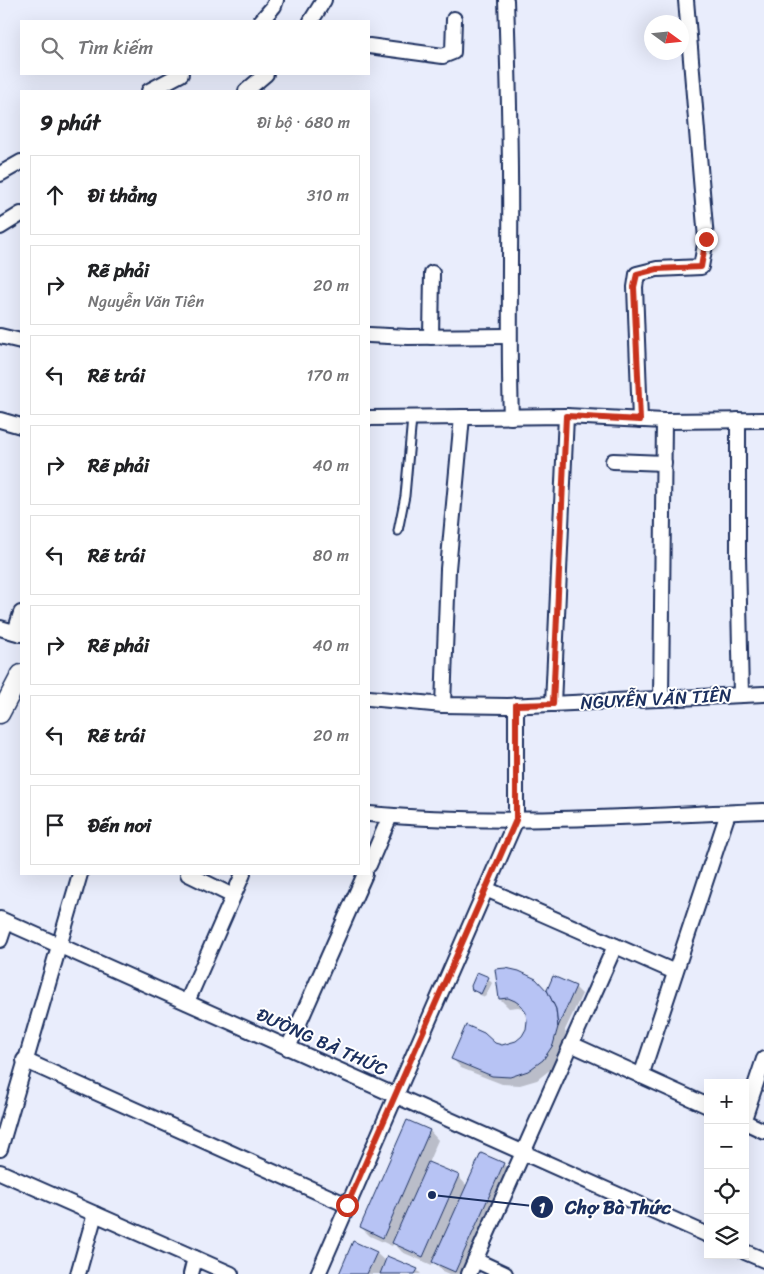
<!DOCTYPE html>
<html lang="vi">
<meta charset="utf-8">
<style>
body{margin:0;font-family:Sriracha,sans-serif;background:#f2f2f2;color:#202124}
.controls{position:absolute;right:15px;bottom:15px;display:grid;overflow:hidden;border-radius:0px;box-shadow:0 5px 20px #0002}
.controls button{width:45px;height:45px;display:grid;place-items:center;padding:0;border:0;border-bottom:1px solid #e0e0e0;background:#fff;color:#202124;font:25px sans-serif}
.compass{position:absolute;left:644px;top:15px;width:45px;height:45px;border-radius:50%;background:#fff;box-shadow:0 5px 20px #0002;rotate:105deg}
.stop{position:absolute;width:15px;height:15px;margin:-11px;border:4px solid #c8321e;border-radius:50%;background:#fff}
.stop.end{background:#c8321e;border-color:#fff;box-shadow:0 1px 5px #0008}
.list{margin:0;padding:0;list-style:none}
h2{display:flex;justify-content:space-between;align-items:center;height:65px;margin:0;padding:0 20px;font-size:21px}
h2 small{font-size:16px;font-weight:400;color:#757577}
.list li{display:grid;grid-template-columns:32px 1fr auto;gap:15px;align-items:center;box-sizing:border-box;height:80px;margin:0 10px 10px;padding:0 10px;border:1px solid #e0e0e0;border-radius:0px}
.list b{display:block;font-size:19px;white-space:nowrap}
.list p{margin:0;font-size:16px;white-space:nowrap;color:#757577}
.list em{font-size:16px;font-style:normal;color:#757577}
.icon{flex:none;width:28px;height:28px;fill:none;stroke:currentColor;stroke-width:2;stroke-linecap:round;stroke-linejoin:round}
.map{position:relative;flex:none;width:764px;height:1274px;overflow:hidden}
.search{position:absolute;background:#fff;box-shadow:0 5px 20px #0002;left:20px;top:20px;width:350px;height:55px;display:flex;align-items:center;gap:12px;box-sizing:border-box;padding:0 18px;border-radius:0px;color:#757577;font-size:19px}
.panel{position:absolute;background:#fff;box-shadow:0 5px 20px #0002;left:20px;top:90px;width:350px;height:785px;border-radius:0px}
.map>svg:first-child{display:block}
</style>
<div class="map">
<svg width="764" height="1274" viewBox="0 0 764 1274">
<rect width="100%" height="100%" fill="#e9edfc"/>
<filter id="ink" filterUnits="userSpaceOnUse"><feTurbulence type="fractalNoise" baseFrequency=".02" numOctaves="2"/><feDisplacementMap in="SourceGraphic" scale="10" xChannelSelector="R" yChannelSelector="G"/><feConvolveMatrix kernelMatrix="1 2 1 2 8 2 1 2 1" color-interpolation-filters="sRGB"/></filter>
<g filter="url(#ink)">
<g fill="#0003">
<polygon points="553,978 575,987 582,994 565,1030 566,1037 561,1054 551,1069 537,1080 520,1085 502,1084 461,1068 453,1059 517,1042 523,1036 527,1029 528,1021 525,1009 518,1007 509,1008 500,999 547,992"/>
<polygon points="488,979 492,983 485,997 478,994 473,989"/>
<polygon points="407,1121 430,1131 438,1140 428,1163 458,1176 467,1186 503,1164 512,1172 467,1274 450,1274 443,1271 433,1261 432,1265 402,1252 394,1243 392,1246 370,1236 361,1227"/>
<polygon points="376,1253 386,1262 417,1270 421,1274 340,1274"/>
</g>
<g fill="#b7c3f4" stroke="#1b2f5e">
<polygon points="506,968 519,971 536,979 548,992 556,1009 558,1027 553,1045 543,1060 528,1071 510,1077 492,1076 451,1059 466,1025 484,1033 495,1043 502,1045 516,1041 522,1036 526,1029 527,1021 526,1013 522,1006 515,1001 508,998 499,999 495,969"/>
<polygon points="477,972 489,977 481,994 472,990 471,986"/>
<polygon points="553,976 576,986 558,1027 556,1009 547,990"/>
<polygon points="407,1120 430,1130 383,1238 360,1227"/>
<polygon points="481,1153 504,1163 455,1272 432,1262"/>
<polygon points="428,1162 459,1175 423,1257 392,1243"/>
<polygon points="353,1241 377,1252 367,1274 339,1274"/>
<polygon points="387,1256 418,1269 415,1274 380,1274"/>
</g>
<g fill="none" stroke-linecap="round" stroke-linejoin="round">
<g stroke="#1b2f5e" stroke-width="11">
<polyline id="service" points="398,531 405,496 412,418"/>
</g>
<g stroke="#1b2f5e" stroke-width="18">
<g id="minor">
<path d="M 506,0 C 509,86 511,172 510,258 C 510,311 509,364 511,417"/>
<polyline points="261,21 274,6 276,0"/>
<polyline points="311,21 324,0"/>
<polyline points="369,46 443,56 453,52 454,19"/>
<polyline points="149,91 181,74"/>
<polyline points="246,91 266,74"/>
<polyline points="0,174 21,162"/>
<polyline points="0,227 21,214"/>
<polyline points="369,335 408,337 509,336"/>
<polyline points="0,336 21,341"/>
<polyline points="431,337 432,273"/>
<polyline points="369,418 566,416 664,421 764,420"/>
<polyline points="0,420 21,426"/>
<polyline points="640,420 635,287 637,274 657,269 701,267 706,239 686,0"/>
<polyline points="738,420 738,556 741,695"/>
<polyline points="613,461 664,463"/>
<polyline points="0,628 21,634"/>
<polyline points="15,632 21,613"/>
<polyline points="369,698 443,705 508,706 764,694"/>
<polyline points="661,699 664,421"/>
<polyline points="553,704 566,416"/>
<polyline points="443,705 448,569 462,417"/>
<path d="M 369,814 C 500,826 632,816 764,811"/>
<polyline points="369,865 390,816"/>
<polyline points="188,874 233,896"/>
<polyline points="486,889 675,972"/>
<polyline points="0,919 708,1235"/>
<polyline points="0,940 6,922"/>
<polyline points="187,1002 243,874"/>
<polyline points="571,1044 708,1106"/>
<polyline points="288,1048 365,874"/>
<polyline points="24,1060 347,1205"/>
<polyline points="641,1076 728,813"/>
<polyline points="745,1116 764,1059"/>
<polyline points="745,1122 764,1131"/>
<polyline points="0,1149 80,874"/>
<polyline points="0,1172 231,1274"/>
<polyline points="745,1252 764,1260"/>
<polyline points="475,1260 505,1274"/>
<polyline points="78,1274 95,1214"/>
<polyline points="191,1274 195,1258"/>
<polyline points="318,1274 516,820 516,705"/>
<polyline points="469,1274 615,946"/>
</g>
</g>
<g stroke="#1b2f5e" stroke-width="21">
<polyline id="tertiary" points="0,714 21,674"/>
</g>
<use href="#service" stroke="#fff" stroke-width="7"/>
<use href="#minor" stroke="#fff" stroke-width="14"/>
<use href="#tertiary" stroke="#fff" stroke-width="18"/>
</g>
</g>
<g fill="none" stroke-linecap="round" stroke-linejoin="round" filter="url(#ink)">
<polyline stroke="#c8321e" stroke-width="6" points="347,1205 516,820 516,705 553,704 566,416 640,420 634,287 637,274 657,269 701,267 706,239"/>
</g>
<g text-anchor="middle" stroke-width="4" stroke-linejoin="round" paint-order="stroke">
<g font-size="18" fill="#1b2f5e" stroke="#fff">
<text transform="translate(656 699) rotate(-3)" y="6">NGUYỄN VĂN TIÊN</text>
<text transform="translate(322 1042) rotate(24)" y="6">ĐƯỜNG BÀ THỨC</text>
</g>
</g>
<path fill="none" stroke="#1b2f5e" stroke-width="2" d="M432 1195L542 1207"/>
<g fill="#1b2f5e" stroke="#fff" stroke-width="2">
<circle cx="432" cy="1195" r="5"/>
<circle cx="542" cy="1207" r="12"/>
</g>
<g font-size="15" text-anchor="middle" font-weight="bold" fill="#fff">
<text x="542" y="1213">1</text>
</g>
<g font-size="19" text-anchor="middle" font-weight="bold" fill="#1b2f5e" stroke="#fff" stroke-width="4" stroke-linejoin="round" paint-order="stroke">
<text x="618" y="1214">Chợ Bà Thức</text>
</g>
</svg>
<div class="controls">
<button>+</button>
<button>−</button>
<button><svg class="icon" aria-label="locate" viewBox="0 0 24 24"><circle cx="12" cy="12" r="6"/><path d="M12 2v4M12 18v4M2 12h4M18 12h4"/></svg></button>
<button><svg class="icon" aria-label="layers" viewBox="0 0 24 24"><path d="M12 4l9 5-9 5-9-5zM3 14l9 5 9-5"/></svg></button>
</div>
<svg class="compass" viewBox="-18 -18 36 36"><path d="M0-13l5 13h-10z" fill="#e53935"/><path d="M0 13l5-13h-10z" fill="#757577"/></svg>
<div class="stop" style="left:347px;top:1205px"></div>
<div class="stop end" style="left:706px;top:239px"></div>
<div class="search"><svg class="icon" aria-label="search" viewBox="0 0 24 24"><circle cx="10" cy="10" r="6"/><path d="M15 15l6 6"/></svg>Tìm kiếm</div>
<section class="panel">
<h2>9 phút<small>Đi bộ · 680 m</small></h2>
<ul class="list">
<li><svg class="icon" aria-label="ahead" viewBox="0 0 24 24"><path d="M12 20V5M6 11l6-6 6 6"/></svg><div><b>Đi thẳng</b></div><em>310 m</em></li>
<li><svg class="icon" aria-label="right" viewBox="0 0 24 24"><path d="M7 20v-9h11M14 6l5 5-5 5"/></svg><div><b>Rẽ phải</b><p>Nguyễn Văn Tiên</p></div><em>20 m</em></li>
<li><svg class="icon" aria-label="left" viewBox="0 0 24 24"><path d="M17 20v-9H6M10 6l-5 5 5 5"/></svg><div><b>Rẽ trái</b></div><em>170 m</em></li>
<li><svg class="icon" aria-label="right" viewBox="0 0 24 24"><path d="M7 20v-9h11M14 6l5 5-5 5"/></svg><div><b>Rẽ phải</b></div><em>40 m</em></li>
<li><svg class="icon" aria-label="left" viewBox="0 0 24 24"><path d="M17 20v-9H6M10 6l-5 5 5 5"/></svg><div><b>Rẽ trái</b></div><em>80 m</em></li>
<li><svg class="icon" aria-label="right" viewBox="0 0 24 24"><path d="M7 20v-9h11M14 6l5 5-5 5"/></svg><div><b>Rẽ phải</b></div><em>40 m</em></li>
<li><svg class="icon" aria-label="left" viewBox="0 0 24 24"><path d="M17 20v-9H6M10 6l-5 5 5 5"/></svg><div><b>Rẽ trái</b></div><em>20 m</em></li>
<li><svg class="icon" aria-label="arrive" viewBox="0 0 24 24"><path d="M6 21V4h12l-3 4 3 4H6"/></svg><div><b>Đến nơi</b></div></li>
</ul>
</section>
</div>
